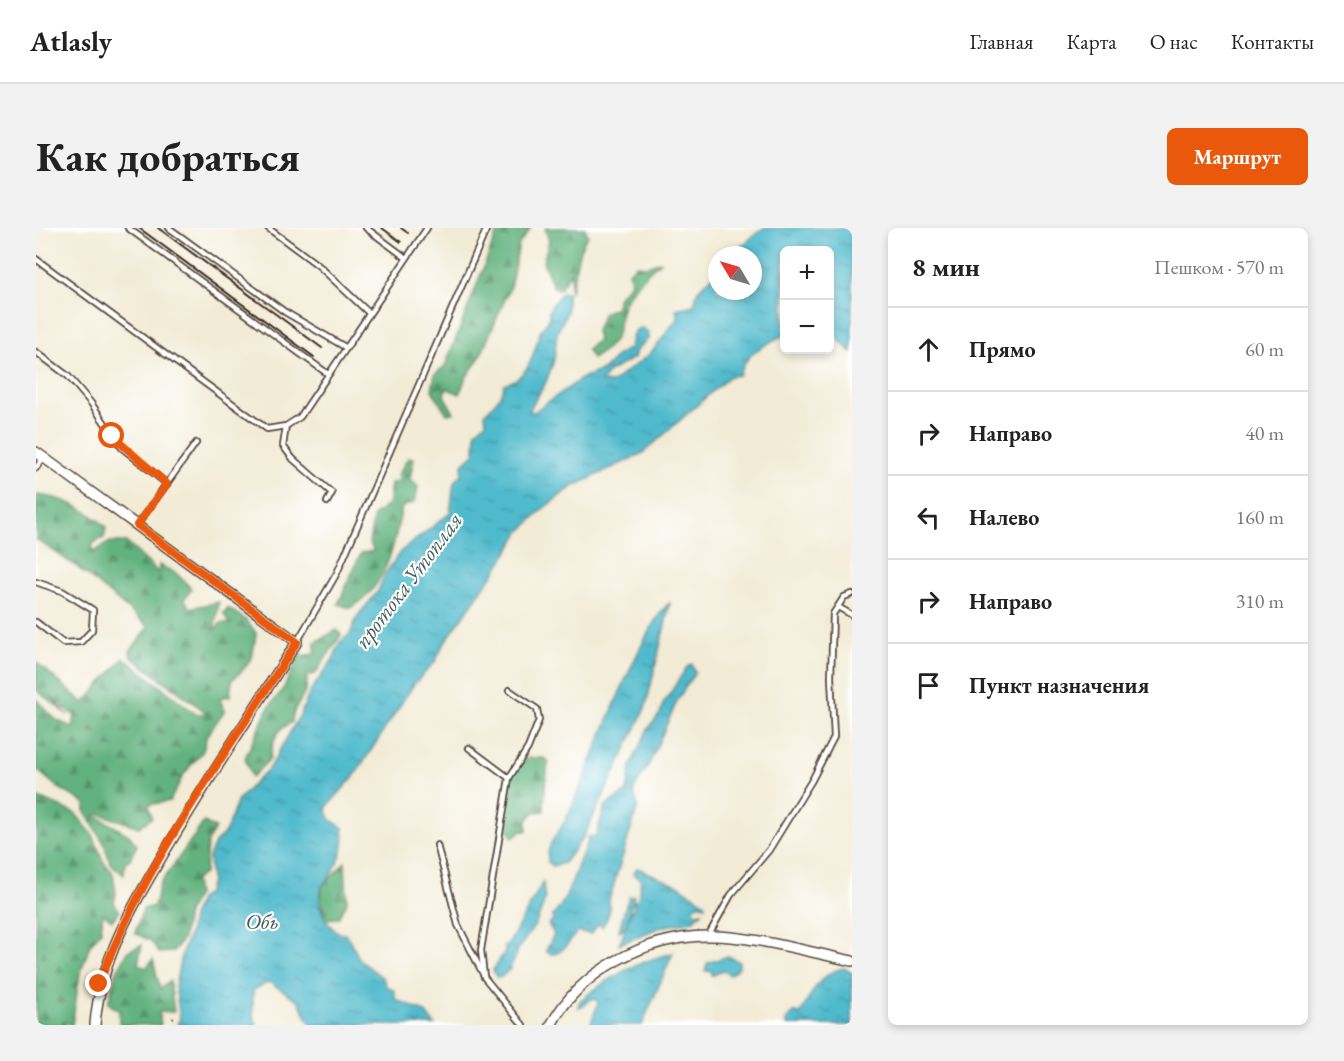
<!DOCTYPE html>
<html lang="ru">
<meta charset="utf-8">
<style>
body{margin:0;font-family:"EB Garamond",serif;background:#f2f2f2;color:#222}
.controls{position:absolute;right:18px;top:18px;display:grid;overflow:hidden;border-radius:9px;box-shadow:0 3px 9px #0003}
.controls button{width:54px;height:54px;display:grid;place-items:center;padding:0;border:0;border-bottom:2px solid #e0e0e0;background:#fff;color:#222;font:30px sans-serif}
.compass{position:absolute;left:672px;top:18px;width:54px;height:54px;border-radius:50%;background:#fff;box-shadow:0 3px 9px #0003;rotate:308deg}
.stop{position:absolute;width:18px;height:18px;margin:-14px;border:4px solid #ea580c;border-radius:50%;background:#fff}
.stop.end{background:#ea580c;border-color:#fff;box-shadow:0 2px 6px #0008}
.list{margin:0;padding:0;list-style:none}
h2{display:flex;justify-content:space-between;align-items:center;height:78px;margin:0;padding:0 24px;font-size:26px}
h2 small{font-size:20px;font-weight:400;color:#767676}
.list li{display:grid;grid-template-columns:39px 1fr auto;gap:18px;align-items:center;box-sizing:border-box;height:84px;padding:0 24px;border-top:2px solid #e0e0e0}
.list b{display:block;font-size:22px;white-space:nowrap}
.list em{font-size:20px;font-style:normal;color:#767676}
.icon{flex:none;width:33px;height:33px;fill:none;stroke:currentColor;stroke-width:2;stroke-linecap:round;stroke-linejoin:round}
.map{position:relative;flex:none;width:816px;height:797px;overflow:hidden;border-radius:9px}
header{display:flex;align-items:center;gap:36px;box-sizing:border-box;height:84px;padding:0 30px;background:#fff;border-bottom:2px solid #e0e0e0}
header strong{font-size:28px}
nav{display:flex;gap:33px;margin-inline-start:auto;font-size:21px}
.intro{display:flex;align-items:center;justify-content:space-between;box-sizing:border-box;height:144px;padding:0 36px}
h1{margin:0;font-size:42px}
.button{padding:15px 27px;border-radius:9px;background:#ea580c;color:#fff;font-size:21px;font-weight:700}
main{display:flex;gap:36px;padding:0 36px}
aside{flex:1;background:#fff;border-radius:9px;box-shadow:0 3px 9px #0003}
.map>svg:first-child{display:block}
</style>
<header>
<strong>Atlasly</strong>
<nav><a>Главная</a><a>Карта</a><a>О нас</a><a>Контакты</a></nav>
</header>
<div class="intro"><h1>Как добраться</h1><a class="button">Маршрут</a></div>
<main>
<div class="map">
<svg width="816" height="797" viewBox="0 0 816 797">
<defs>
<pattern id="forest-firs" width="22" height="20" patternUnits="userSpaceOnUse" patternTransform="scale(1.5)"><rect width="22" height="20" fill="#62b27e"/><path d="M5 1l3.5 6h-7zM16 11l3.5 6h-7z" fill="#529167"/></pattern>
<pattern id="water-ripples" width="26" height="14" patternUnits="userSpaceOnUse" patternTransform="scale(1.5)"><rect width="26" height="14" fill="#4fbacc"/><path d="M2 4q2-2 4 0t4 0M15 11q2-2 4 0t4 0" fill="none" stroke="#4397a5"/></pattern>
</defs>
<rect width="100%" height="100%" fill="#fff"/>
<filter id="ink" filterUnits="userSpaceOnUse"><feTurbulence type="fractalNoise" baseFrequency=".0167" numOctaves="2"/><feDisplacementMap in="SourceGraphic" scale="12" xChannelSelector="R" yChannelSelector="G"/><feConvolveMatrix kernelMatrix="1 2 1 2 8 2 1 2 1" color-interpolation-filters="sRGB"/></filter>
<filter id="wash" filterUnits="userSpaceOnUse"><feTurbulence type="fractalNoise" baseFrequency=".008" numOctaves="4" result="noise"/><feDisplacementMap in="SourceGraphic" scale="24" xChannelSelector="R" yChannelSelector="G"/><feGaussianBlur stdDeviation="1.35" result="paint"/><feColorMatrix in="noise" values="0 0 0 0 0 0 0 0 0 0 0 0 0 0 0 0 0 1.4 0 .05"/><feComposite in="paint" operator="in"/></filter>
<g filter="url(#wash)">
<rect width="100%" height="100%" fill="#f2ebd5"/>
<g fill="url(#forest-firs)" stroke="#4e6e4e" stroke-width="1.5">
<polygon points="463,0 495,0 483,16 474,60 444,129 429,151 424,166 410,160 408,168 418,185 411,186 396,162 399,146 409,138"/>
<path d="M 509,0 L 549,0 L 552,8 C 539,23 541,45 534,64 L 535,43 L 524,61 L 517,59 L 507,34 L 513,13 Z"/>
<path d="M 625,33 C 613,43 601,55 592,68 C 574,96 596,107 556,131 L 551,122 L 562,112 L 560,103 L 567,85 L 580,79 L 581,71 L 595,54 L 593,44 L 600,37 L 611,38 Z"/>
<path d="M 372,230 L 378,230 L 374,251 L 382,259 L 379,274 L 366,279 C 359,315 350,362 314,380 L 302,376 L 325,325 L 338,323 L 333,314 L 338,287 L 352,277 L 355,255 L 365,252 L 362,247 Z"/>
<path d="M 0,267 C 27,269 51,281 70,299 L 68,310 L 57,315 L 56,325 L 74,314 L 90,314 L 123,345 L 123,337 L 140,345 L 156,361 L 148,371 L 154,380 L 183,374 L 178,402 L 185,395 L 194,396 L 187,385 L 192,380 L 209,391 L 220,405 C 218,429 214,437 196,452 L 194,468 L 183,470 L 189,482 L 171,507 L 167,523 L 148,546 L 134,573 L 112,577 L 116,590 L 103,599 L 63,586 L 59,587 L 93,607 L 101,617 L 94,631 L 89,634 L 88,647 L 74,635 L 68,615 L 49,584 L 49,575 L 21,559 L 0,541 L 0,471 L 19,491 L 37,500 L 39,488 L 15,469 L 32,487 L 0,462 L 0,434 L 48,475 L 88,430 L 160,486 L 171,485 L 95,429 L 94,423 L 113,399 L 41,339 L 0,311 Z"/>
<path d="M 301,402 L 305,407 L 279,446 L 271,448 C 272,474 257,473 256,494 C 240,501 236,515 234,531 L 216,549 L 209,530 L 232,480 L 246,463 L 263,428 L 279,426 L 279,414 Z"/>
<path d="M 493,530 L 508,530 L 513,534 C 510,540 508,573 508,583 L 498,584 L 491,592 L 491,603 L 486,603 L 477,610 C 464,590 468,543 493,530 Z"/>
<polygon points="0,569 39,585 57,607 67,633 77,645 80,666 78,675 84,683 76,692 67,685 65,703 54,717 44,746 36,797 27,794 28,797 0,797"/>
<polygon points="168,594 179,600 171,615 169,645 159,652 161,667 151,685 147,711 137,724 123,725 115,713 99,705 107,681 118,678 124,656"/>
<polygon points="309,634 311,674 302,690 289,691 285,676 286,659"/>
<polygon points="106,717 102,736 110,740 117,731 124,761 134,753 138,784 123,784 125,797 85,797 83,795 83,783 72,775 81,743 93,722"/>
</g>
<g fill="url(#water-ripples)" stroke="#457275" stroke-width="1.5">
<path d="M 727,0 L 816,0 L 816,125 L 794,103 L 794,22 L 748,22 L 748,107 C 730,116 709,125 703,147 L 694,148 L 607,225 L 536,259 L 508,280 L 484,304 L 465,335 L 407,417 L 399,434 L 378,456 L 319,547 L 290,580 L 294,591 L 307,600 C 310,619 304,632 294,648 C 292,652 287,655 286,659 C 278,678 292,704 311,707 L 324,732 L 347,750 L 350,758 L 359,763 L 359,771 L 389,784 L 399,797 L 275,797 L 262,772 L 233,754 L 217,762 L 217,786 L 221,797 L 141,797 L 144,790 L 139,758 L 146,724 L 153,707 L 156,689 L 163,672 L 171,665 L 175,653 L 173,629 L 179,615 L 190,603 L 202,572 L 234,539 L 265,485 L 274,464 L 297,431 L 304,414 L 314,406 L 321,389 L 342,363 L 349,346 L 364,324 L 414,285 L 418,254 L 426,246 L 426,237 L 439,225 L 440,203 L 450,194 L 449,185 C 457,177 467,167 468,156 C 494,150 497,126 504,105 C 505,100 510,97 512,93 C 515,89 512,90 513,84 C 514,77 521,70 526,65 L 531,65 L 531,84 L 521,105 L 518,132 L 510,154 L 494,181 L 496,185 L 548,149 L 567,142 L 582,127 L 594,120 C 596,111 595,102 606,100 L 612,104 L 612,111 L 600,122 L 598,130 L 574,143 L 565,154 L 576,155 C 587,146 599,137 611,128 C 623,118 630,102 642,91 L 640,81 L 658,77 L 662,62 L 681,44 L 681,63 L 717,63 L 717,27 L 695,27 Z"/>
<path d="M 634,375 L 610,478 L 599,502 L 548,608 L 528,635 L 517,638 L 512,634 C 510,615 521,608 529,593 C 535,581 540,568 546,555 C 559,524 611,389 634,375 Z"/>
<path d="M 656,436 L 659,445 L 642,471 L 614,534 L 597,563 L 602,578 L 573,672 C 575,682 573,690 566,699 L 563,695 L 555,706 L 542,704 C 532,712 528,727 514,726 L 510,723 L 518,706 L 512,696 L 518,692 L 516,689 C 535,668 540,637 552,613 L 551,609 L 560,608 L 569,578 L 591,564 L 595,537 L 612,501 L 624,486 L 627,476 L 651,439 Z"/>
<path d="M 601,640 L 642,657 L 669,675 L 669,678 L 662,676 L 658,679 L 659,685 L 666,684 L 657,693 L 625,699 L 583,716 L 589,702 L 588,700 L 583,703 C 586,691 589,679 593,669 L 598,668 L 590,698 L 596,682 L 598,682 L 598,673 L 602,671 L 605,651 L 597,646 Z"/>
<polygon points="507,654 509,672 500,696 482,721 474,741 465,749 460,749 457,742 470,722 468,719 474,713"/>
<path d="M 637,725 L 606,797 L 554,797 L 562,776 L 560,771 L 552,772 L 547,779 L 542,779 L 544,773 C 573,749 600,734 637,725 Z"/>
<polygon points="692,728 703,734 703,740 693,747 687,742 676,748 676,744 669,743 671,735"/>
<path d="M 808,740 L 816,745 L 816,797 L 751,797 L 750,792 L 759,784 L 764,787 C 775,766 784,744 808,740 Z"/>
</g>
</g>
<g filter="url(#ink)">
<g fill="none" stroke-linecap="round" stroke-linejoin="round">
<g stroke="#564739" stroke-width="8">
<g id="lane">
<polyline points="92,0 292,146"/>
<polyline points="133,0 249,84 309,119"/>
<polyline points="232,0 283,38 332,84"/>
<polyline points="330,0 369,29"/>
<polyline points="0,31 231,201 250,198 264,189 391,0"/>
<polyline points="0,124 32,148 55,175 86,220 131,256"/>
<polyline points="250,198 247,218 257,231 296,265 291,274"/>
<polyline points="0,240 7,230"/>
<polyline points="101,297 160,215"/>
<polyline points="0,354 26,363 57,382 56,402 45,414 27,415 0,394"/>
<polyline points="802,379 816,387"/>
<polyline points="261,414 301,345 451,0"/>
<polyline points="473,462 501,481 503,492 492,520 473,550 445,722 448,749 487,797"/>
<polyline points="433,520 473,550"/>
<polyline points="401,617 422,697 447,746"/>
<polyline points="672,708 695,667 733,622 776,552 798,509 795,449 797,386 808,369 816,366"/>
</g>
</g>
<g stroke="#564739" stroke-width="12">
<g id="street">
<path d="M 0,224 L 261,414 C 219,479 177,544 137,610 C 102,669 64,727 59,797"/>
<path d="M 515,797 C 545,742 609,709 671,708 C 715,707 772,724 816,733"/>
</g>
</g>
<polyline stroke="#564739" stroke-width="1.5" stroke-dasharray="1.5 4.5" stroke-linecap="butt" points="137,797 137,789"/>
<use href="#lane" stroke="#fff" stroke-width="4.5"/>
<use href="#street" stroke="#fff" stroke-width="9"/>
<g stroke="#3b2a1e" stroke-width="2">
<polyline points="103,0 278,129"/>
<polyline points="122,0 286,120"/>
<polyline points="346,0 365,14"/>
<polyline points="365,0 372,5"/>
</g>
</g>
</g>
<g fill="none" stroke-linecap="round" stroke-linejoin="round" filter="url(#ink)">
<path stroke="#ea580c" stroke-width="8" d="M 63,756 C 108,635 192,523 261,414 L 101,297 L 131,256 L 76,208"/>
</g>
<g text-anchor="middle" stroke-width="4.5" stroke-linejoin="round" paint-order="stroke">
<g font-size="22" font-style="italic" fill="#425c5b" stroke="#fff">
<text transform="translate(372 352) rotate(-53)" y="8">протока Утоплая</text>
<text x="226" y="701">Обь</text>
</g>
</g>
</svg>
<div class="controls">
<button>+</button>
<button>−</button>
</div>
<svg class="compass" viewBox="-18 -18 36 36"><path d="M0-13l5 13h-10z" fill="#e53935"/><path d="M0 13l5-13h-10z" fill="#767676"/></svg>
<div class="stop" style="left:76px;top:208px"></div>
<div class="stop end" style="left:63px;top:756px"></div>
</div>
<aside>
<h2>8 мин<small>Пешком · 570 m</small></h2>
<ul class="list">
<li><svg class="icon" aria-label="ahead" viewBox="0 0 24 24"><path d="M12 20V5M6 11l6-6 6 6"/></svg><div><b>Прямо</b></div><em>60 m</em></li>
<li><svg class="icon" aria-label="right" viewBox="0 0 24 24"><path d="M7 20v-9h11M14 6l5 5-5 5"/></svg><div><b>Направо</b></div><em>40 m</em></li>
<li><svg class="icon" aria-label="left" viewBox="0 0 24 24"><path d="M17 20v-9H6M10 6l-5 5 5 5"/></svg><div><b>Налево</b></div><em>160 m</em></li>
<li><svg class="icon" aria-label="right" viewBox="0 0 24 24"><path d="M7 20v-9h11M14 6l5 5-5 5"/></svg><div><b>Направо</b></div><em>310 m</em></li>
<li><svg class="icon" aria-label="arrive" viewBox="0 0 24 24"><path d="M6 21V4h12l-3 4 3 4H6"/></svg><div><b>Пункт назначения</b></div></li>
</ul>
</aside>
</main>
